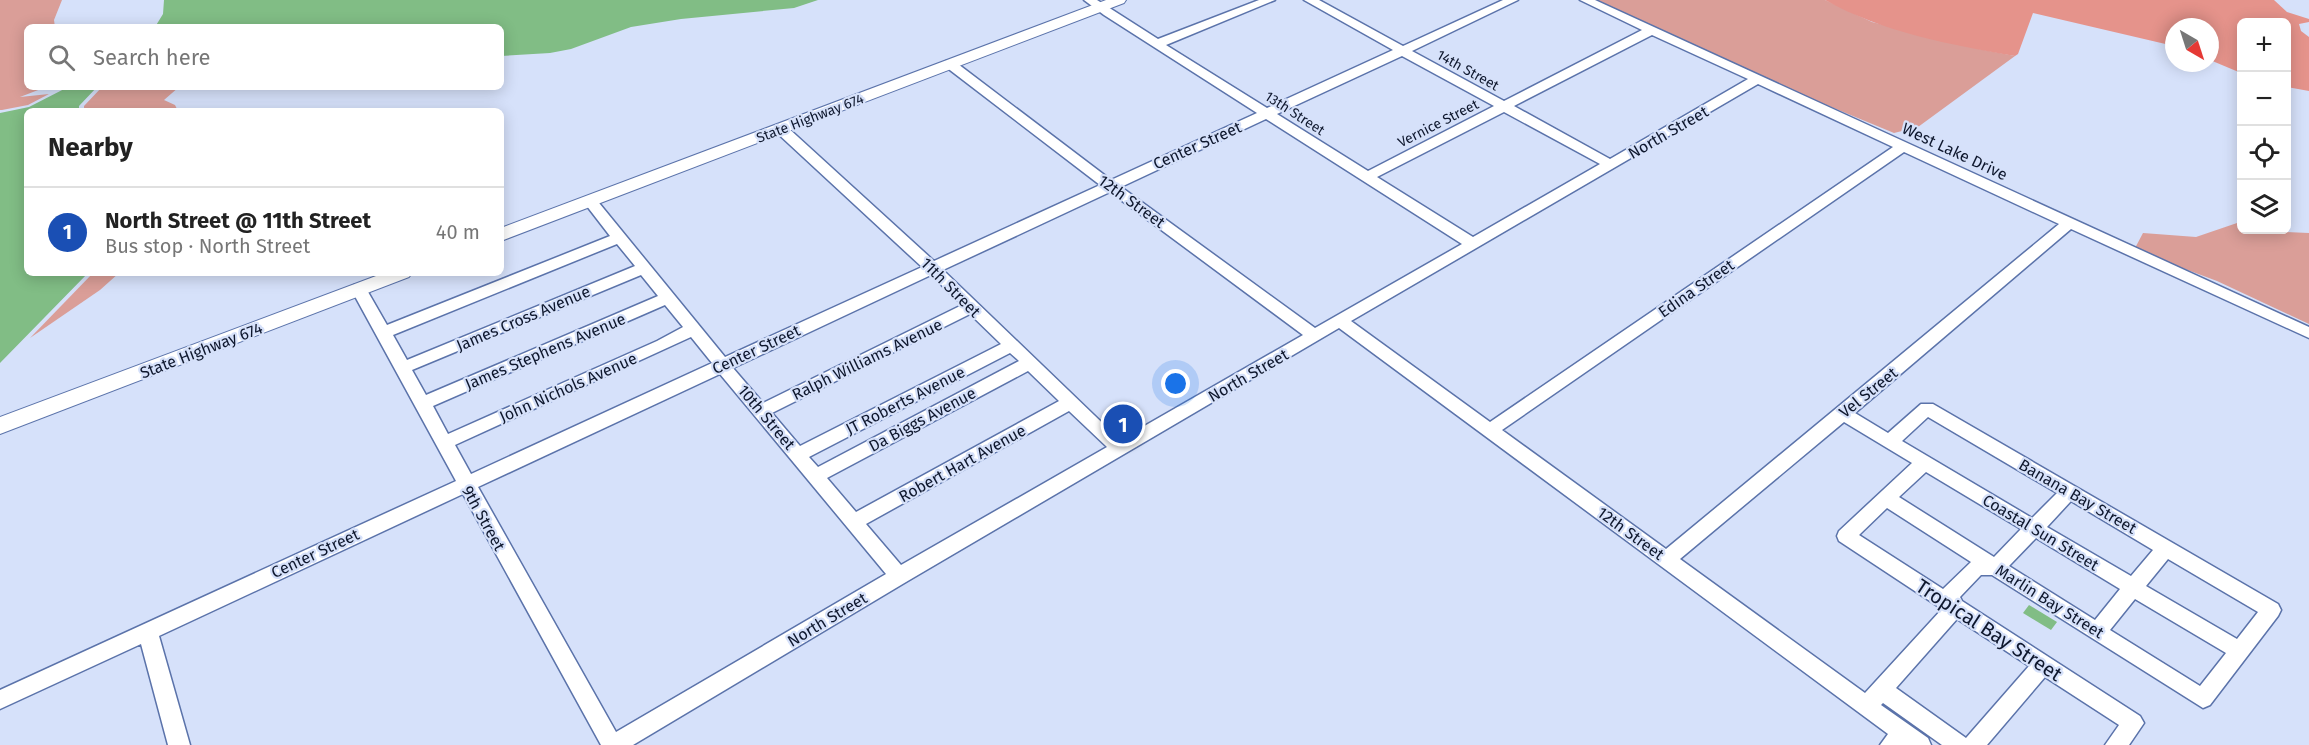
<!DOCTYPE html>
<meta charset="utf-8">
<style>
body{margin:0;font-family:"Fira Sans",sans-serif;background:#f6f6f6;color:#222}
.controls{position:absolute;right:18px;top:18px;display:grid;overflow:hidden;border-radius:9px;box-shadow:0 3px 15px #0003}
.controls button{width:54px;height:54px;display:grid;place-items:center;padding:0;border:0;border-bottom:2px solid #e0e0e0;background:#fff;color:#222;font:30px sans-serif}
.compass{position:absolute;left:2165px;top:18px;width:54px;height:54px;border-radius:50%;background:#fff;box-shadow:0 3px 15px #0003;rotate:141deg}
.you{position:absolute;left:1176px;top:384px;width:21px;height:21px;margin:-15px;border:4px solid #fff;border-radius:50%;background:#1a73e8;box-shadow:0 0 0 9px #1a73e833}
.badge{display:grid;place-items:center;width:39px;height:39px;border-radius:50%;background:#0f766e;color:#fff;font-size:20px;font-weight:700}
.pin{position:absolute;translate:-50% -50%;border:3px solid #fff;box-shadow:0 2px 6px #0006}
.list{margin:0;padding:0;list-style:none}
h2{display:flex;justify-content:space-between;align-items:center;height:78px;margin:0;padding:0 24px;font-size:26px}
h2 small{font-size:20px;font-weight:400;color:#767676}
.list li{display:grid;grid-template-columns:39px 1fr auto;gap:18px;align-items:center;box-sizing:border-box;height:90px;padding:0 24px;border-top:2px solid #e0e0e0}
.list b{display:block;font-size:22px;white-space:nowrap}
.list p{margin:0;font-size:20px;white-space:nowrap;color:#767676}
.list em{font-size:20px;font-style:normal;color:#767676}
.icon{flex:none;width:33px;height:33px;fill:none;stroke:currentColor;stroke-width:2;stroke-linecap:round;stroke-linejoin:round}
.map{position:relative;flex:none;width:2309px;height:745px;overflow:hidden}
.search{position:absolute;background:#fff;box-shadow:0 3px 15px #0003;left:24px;top:24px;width:480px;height:66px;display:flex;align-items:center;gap:15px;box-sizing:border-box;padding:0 21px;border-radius:9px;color:#767676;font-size:22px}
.panel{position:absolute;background:#fff;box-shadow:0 3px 15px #0003;left:24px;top:108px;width:480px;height:168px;border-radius:9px}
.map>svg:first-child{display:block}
</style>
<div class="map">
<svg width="2309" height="745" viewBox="0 0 2309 745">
<rect width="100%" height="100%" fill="#d6e1fa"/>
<g fill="#da9e98">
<polygon points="0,0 62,0 54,20 55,27 27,27 27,87 46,87 20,97 49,94 28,105 2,110 0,110"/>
<polygon points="1591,0 1825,0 1872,22 1979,49 2015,56 1918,127 1894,133 1756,76"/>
<polygon points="102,87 179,87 164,100 175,105 178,111 84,111 84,106"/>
<polygon points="2237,223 2241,223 2242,230 2309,233 2309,324 2217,281 2134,250 2143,233 2196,237"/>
<polygon points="93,273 119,273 100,290 30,338"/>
</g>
<path fill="#e5938b" d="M 1825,0 L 2274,0 L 2287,12 L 2309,19 L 2309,22 L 2299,24 L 2301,31 L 2309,37 L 2309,91 L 2287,87 L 2286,22 L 2242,22 L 2241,73 L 2210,60 L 2210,27 L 2174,27 L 2174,46 L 2033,13 L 2018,54 L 2015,56 C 1951,45 1882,32 1825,0 Z"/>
<g fill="#81bd85">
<polygon points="164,0 818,0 794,8 681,19 631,27 571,49 550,53 501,56 501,27 155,27 163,14"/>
<polygon points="68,87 97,87 79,106 79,111 27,111 27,273 88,273 0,363 0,113 29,107"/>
<polygon points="2029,605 2057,622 2051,630 2023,613"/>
</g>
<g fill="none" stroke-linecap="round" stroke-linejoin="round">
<g stroke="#5b73aa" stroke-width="3">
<path id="minor" d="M 1084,0 L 1097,0 L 1158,39 L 1259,0 L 1275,0 L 1166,45 L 1267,108 L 1393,50 L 1304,0 L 1319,0 L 1403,46 L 1503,0 L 1518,0 L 1412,51 L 1504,101 L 1642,30 L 1580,0 L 1595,0 L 2309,327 L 2309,338 L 2071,229 L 1855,413 L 1888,433 L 1921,404 L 1933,404 L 2278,604 L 2281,610 L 2278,616 L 2210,705 L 2203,708 L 1992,575 L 1981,575 L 1960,597 L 1962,601 L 2140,716 L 2144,723 L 2129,745 L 2105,745 L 2119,725 L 2045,677 L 1987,745 L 1942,745 L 1883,703 L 1881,705 L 1928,738 L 1931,745 L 1880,745 L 1888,734 L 1339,328 L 906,582 L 633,745 L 601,745 L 463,494 L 159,636 L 190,745 L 168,745 L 141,644 L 0,709 L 0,690 L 456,481 L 351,289 L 354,285 L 364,285 L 387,325 L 610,236 L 583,201 L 590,197 L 595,198 L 725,357 L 922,267 L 776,132 L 774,129 L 776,126 L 786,126 L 934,261 L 1100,185 L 946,67 L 944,64 L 946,61 L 954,61 L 1111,180 L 1257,113 L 1104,15 ZM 1652,35 L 1748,79 L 1610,159 L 1514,106 ZM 1402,56 L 1494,106 L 1368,171 L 1277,114 ZM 1758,84 L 1893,147 L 1490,422 L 1351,321 ZM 1504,112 L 1600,164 L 1473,237 L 1377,177 ZM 1266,119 L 1462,244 L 1315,328 L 1121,187 ZM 1904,152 L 2059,224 L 1666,549 L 1502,430 ZM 1110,192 L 1303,335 L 1120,440 L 943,270 ZM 617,244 L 635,266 L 407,360 L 393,335 ZM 641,275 L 658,296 L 426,395 L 412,370 ZM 931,275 L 962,305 L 763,403 L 733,368 ZM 665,305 L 683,327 L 657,341 L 448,434 L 433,406 ZM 970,314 L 1001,344 L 800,446 L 772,413 ZM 691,337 L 712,363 L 471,474 L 455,445 ZM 1010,353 L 1019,361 L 818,467 L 809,457 ZM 1028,371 L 1059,401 L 856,512 L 827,478 ZM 720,374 L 886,574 L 616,732 L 478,487 ZM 1069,411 L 1107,447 L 901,565 L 866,524 ZM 1928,417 L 2057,493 L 2032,518 L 1902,441 ZM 1844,422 L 1912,463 L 1839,531 L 1837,536 L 1839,541 L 1942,609 L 1865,693 L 1680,559 ZM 1926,472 L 2021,529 L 1994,557 L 1899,497 ZM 2071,501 L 2153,550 L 2131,576 L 2047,527 ZM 1887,508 L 1971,562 L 1943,589 L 1859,535 ZM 2036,538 L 2120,589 L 2095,620 L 2009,566 ZM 2168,559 L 2258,612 L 2237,639 L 2146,586 ZM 2135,599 L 2226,653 L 2200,686 L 2110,630 ZM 1957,619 L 2029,666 L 1966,738 L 1896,688 Z"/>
</g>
<g stroke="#5b73aa" stroke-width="2">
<g id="major">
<polygon points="1106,0 1126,0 1124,3 501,241 501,228"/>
<polygon points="384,273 412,273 409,277 0,434 0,417"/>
</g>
</g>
<use href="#minor" fill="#fff" fill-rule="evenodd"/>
<use href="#major" fill="#fff" fill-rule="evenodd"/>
</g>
<g text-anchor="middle" stroke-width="4.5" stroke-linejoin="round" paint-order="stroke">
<g font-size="14" fill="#0e172d" stroke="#d6e1fa">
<text transform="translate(1468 70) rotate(29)" y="5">14th Street</text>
<text transform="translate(1295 113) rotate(33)" y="5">13th Street</text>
<text transform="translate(810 118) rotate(-21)" y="5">State Highway 674</text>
<text transform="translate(1438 123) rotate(-27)" y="5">Vernice Street</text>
</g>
<g font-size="16" fill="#0e172d" stroke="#d6e1fa">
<text transform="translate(1668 132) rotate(-30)" y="6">North Street</text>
<text transform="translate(1197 145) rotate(-24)" y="6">Center Street</text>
<text transform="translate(1955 151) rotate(25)" y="6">West Lake Drive</text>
<text transform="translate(1132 201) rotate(36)" y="6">12th Street</text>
<text transform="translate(951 287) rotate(45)" y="6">11th Street</text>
<text transform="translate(1696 288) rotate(-35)" y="6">Edina Street</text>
<text transform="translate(523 318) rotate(-23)" y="6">James Cross Avenue</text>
<text transform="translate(756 349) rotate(-25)" y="6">Center Street</text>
<text transform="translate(201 350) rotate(-21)" y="6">State Highway 674</text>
<text transform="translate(545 351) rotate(-23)" y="6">James Stephens Avenue</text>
<text transform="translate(867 359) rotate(-26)" y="6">Ralph Williams Avenue</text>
<text transform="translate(1248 375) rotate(-30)" y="6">North Street</text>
<text transform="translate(568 387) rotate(-24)" y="6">John Nichols Avenue</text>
<text transform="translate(1868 392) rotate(-39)" y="6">Vel Street</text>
<text transform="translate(905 400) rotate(-27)" y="6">JT Roberts Avenue</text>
<text transform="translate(767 417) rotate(50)" y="6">10th Street</text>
<text transform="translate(922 419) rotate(-28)" y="6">Da Biggs Avenue</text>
<text transform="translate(962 463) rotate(-29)" y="6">Robert Hart Avenue</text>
<text transform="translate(2078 496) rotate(30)" y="6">Banana Bay Street</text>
<text transform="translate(484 518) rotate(61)" y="6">9th Street</text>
<text transform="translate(2041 532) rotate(31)" y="6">Coastal Sun Street</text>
<text transform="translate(1631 533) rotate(36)" y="6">12th Street</text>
<text transform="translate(315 553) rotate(-25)" y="6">Center Street</text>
<text transform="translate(2050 601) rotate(32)" y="6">Marlin Bay Street</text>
<text transform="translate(827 619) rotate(-31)" y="6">North Street</text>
</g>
<g font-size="20" fill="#0e172d" stroke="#d6e1fa">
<text transform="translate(1989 630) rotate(33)" y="7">Tropical Bay Street</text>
</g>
</g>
</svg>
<div class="controls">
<button>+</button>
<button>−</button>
<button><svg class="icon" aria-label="locate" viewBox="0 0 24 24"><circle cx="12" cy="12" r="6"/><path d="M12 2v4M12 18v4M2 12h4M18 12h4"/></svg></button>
<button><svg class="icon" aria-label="layers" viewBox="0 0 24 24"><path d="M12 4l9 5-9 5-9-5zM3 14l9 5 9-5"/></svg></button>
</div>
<svg class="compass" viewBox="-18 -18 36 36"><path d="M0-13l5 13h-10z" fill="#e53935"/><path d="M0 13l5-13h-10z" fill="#767676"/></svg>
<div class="you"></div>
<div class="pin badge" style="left:1123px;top:424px;background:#1a4fb4">1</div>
<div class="search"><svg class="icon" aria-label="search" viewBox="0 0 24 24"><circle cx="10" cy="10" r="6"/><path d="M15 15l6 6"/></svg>Search here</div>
<section class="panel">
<h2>Nearby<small></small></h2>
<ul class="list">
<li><span class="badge" style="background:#1a4fb4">1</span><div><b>North Street @ 11th Street</b><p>Bus stop · North Street</p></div><em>40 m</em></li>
</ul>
</section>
</div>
